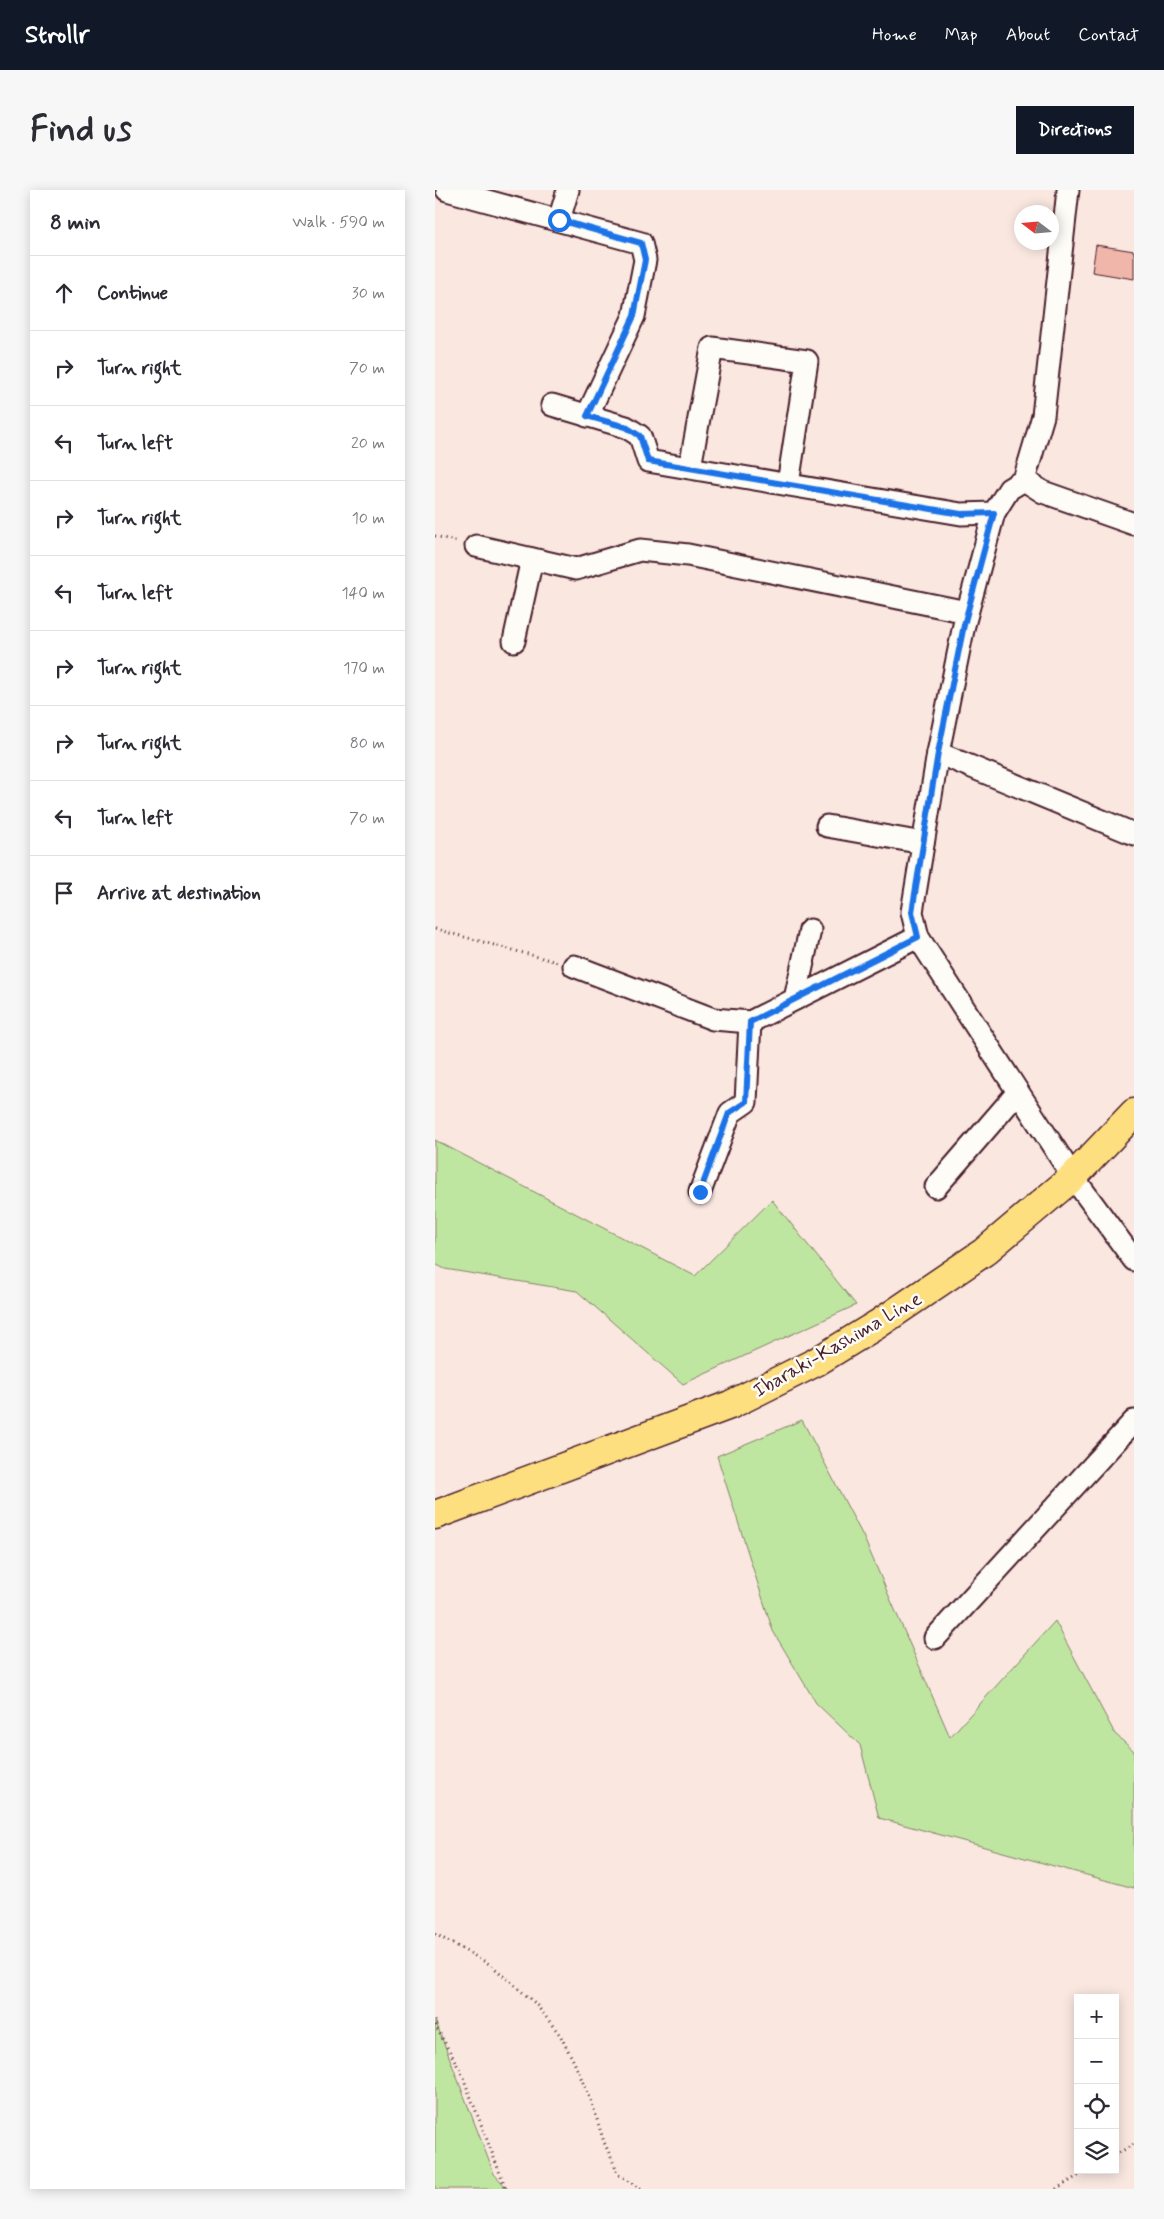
<!DOCTYPE html>
<meta charset="utf-8">
<style>
body{margin:0;font-family:Mynerve,sans-serif;background:#f7f7f7;color:#2b2b33}
.controls{position:absolute;right:15px;bottom:15px;display:grid;overflow:hidden;border-radius:0px;box-shadow:0 2px 12px #0003}
.controls button{width:45px;height:45px;display:grid;place-items:center;padding:0;border:0;border-bottom:1px solid #e1e1e2;background:#fff;color:#2b2b33;font:25px sans-serif}
.compass{position:absolute;left:579px;top:15px;width:45px;height:45px;border-radius:50%;background:#fff;box-shadow:0 2px 12px #0003;rotate:286deg}
.stop{position:absolute;width:15px;height:15px;margin:-11px;border:4px solid #1a73e8;border-radius:50%;background:#fff}
.stop.end{background:#1a73e8;border-color:#fff;box-shadow:0 1px 5px #0008}
.list{margin:0;padding:0;list-style:none}
h2{display:flex;justify-content:space-between;align-items:center;height:65px;margin:0;padding:0 20px;font-size:21px}
h2 small{font-size:16px;font-weight:400;color:#7c7c81}
.list li{display:grid;grid-template-columns:32px 1fr auto;gap:15px;align-items:center;box-sizing:border-box;height:75px;padding:0 20px;border-top:1px solid #e1e1e2}
.list b{display:block;font-size:19px;white-space:nowrap}
.list em{font-size:16px;font-style:normal;color:#7c7c81}
.icon{flex:none;width:28px;height:28px;fill:none;stroke:currentColor;stroke-width:2;stroke-linecap:round;stroke-linejoin:round}
.map{position:relative;flex:none;width:699px;height:1999px;overflow:hidden;border-radius:0px}
header{display:flex;align-items:center;gap:30px;box-sizing:border-box;height:70px;padding:0 25px;background:#111827;color:#fff}
header strong{font-size:24px}
nav{display:flex;gap:28px;margin-inline-start:auto;font-size:18px}
.intro{display:flex;align-items:center;justify-content:space-between;box-sizing:border-box;height:120px;padding:0 30px}
h1{margin:0;font-size:35px}
.button{padding:12px 22px;border-radius:0px;background:#111827;color:#fff;font-size:18px;font-weight:700}
main{display:flex;gap:30px;padding:0 30px}
aside{flex:1;background:#fff;border-radius:0px;box-shadow:0 2px 12px #0003}
.map>svg:first-child{display:block}
</style>
<header>
<strong>Strollr</strong>
<nav><a>Home</a><a>Map</a><a>About</a><a>Contact</a></nav>
</header>
<div class="intro"><h1>Find us</h1><a class="button">Directions</a></div>
<main>
<aside>
<h2>8 min<small>Walk · 590 m</small></h2>
<ul class="list">
<li><svg class="icon" aria-label="ahead" viewBox="0 0 24 24"><path d="M12 20V5M6 11l6-6 6 6"/></svg><div><b>Continue</b></div><em>30 m</em></li>
<li><svg class="icon" aria-label="right" viewBox="0 0 24 24"><path d="M7 20v-9h11M14 6l5 5-5 5"/></svg><div><b>Turn right</b></div><em>70 m</em></li>
<li><svg class="icon" aria-label="left" viewBox="0 0 24 24"><path d="M17 20v-9H6M10 6l-5 5 5 5"/></svg><div><b>Turn left</b></div><em>20 m</em></li>
<li><svg class="icon" aria-label="right" viewBox="0 0 24 24"><path d="M7 20v-9h11M14 6l5 5-5 5"/></svg><div><b>Turn right</b></div><em>10 m</em></li>
<li><svg class="icon" aria-label="left" viewBox="0 0 24 24"><path d="M17 20v-9H6M10 6l-5 5 5 5"/></svg><div><b>Turn left</b></div><em>140 m</em></li>
<li><svg class="icon" aria-label="right" viewBox="0 0 24 24"><path d="M7 20v-9h11M14 6l5 5-5 5"/></svg><div><b>Turn right</b></div><em>170 m</em></li>
<li><svg class="icon" aria-label="right" viewBox="0 0 24 24"><path d="M7 20v-9h11M14 6l5 5-5 5"/></svg><div><b>Turn right</b></div><em>80 m</em></li>
<li><svg class="icon" aria-label="left" viewBox="0 0 24 24"><path d="M17 20v-9H6M10 6l-5 5 5 5"/></svg><div><b>Turn left</b></div><em>70 m</em></li>
<li><svg class="icon" aria-label="arrive" viewBox="0 0 24 24"><path d="M6 21V4h12l-3 4 3 4H6"/></svg><div><b>Arrive at destination</b></div></li>
</ul>
</aside>
<div class="map">
<svg width="699" height="1999" viewBox="0 0 699 1999">
<rect width="100%" height="100%" fill="#f9e7e0"/>
<filter id="ink" filterUnits="userSpaceOnUse"><feTurbulence type="fractalNoise" baseFrequency=".02" numOctaves="2"/><feDisplacementMap in="SourceGraphic" scale="10" xChannelSelector="R" yChannelSelector="G"/><feConvolveMatrix kernelMatrix="1 2 1 2 8 2 1 2 1" color-interpolation-filters="sRGB"/></filter>
<g filter="url(#ink)">
<g fill="#bfe6a1" stroke="#848266">
<polygon points="0,950 260,1086 337,1010 421,1115 248,1194 142,1101 10,1079 0,1074"/>
<polygon points="367,1230 428,1346 515,1547 620,1431 680,1544 699,1561 699,1698 444,1628 425,1555 381,1513 338,1441 282,1266"/>
<polygon points="0,1830 59,1984 73,1999 0,1999"/>
</g>
<polygon fill="#f0b6aa" stroke="#4a1f2b" points="661,55 699,61 699,89 657,82"/>
<g fill="none" stroke-linecap="round" stroke-linejoin="round">
<g stroke="#4a1f2b" stroke-width="25">
<g id="minor">
<polyline points="12,0 206,53 210,70 199,126 152,226"/>
<polyline points="633,0 608,226 589,290 574,299 559,323 529,435 503,563 477,722 483,747 638,987 699,1070"/>
<polyline points="124,30 133,0"/>
<polyline points="117,215 191,237 205,246 213,271 526,324 559,323"/>
<polyline points="255,277 277,158 372,171 353,294"/>
<polyline points="589,290 608,302 699,334"/>
<polyline points="41,356 141,379 205,360 253,365 532,422"/>
<polyline points="79,451 97,369"/>
<polyline points="503,563 699,644"/>
<polyline points="392,636 488,653"/>
<polyline points="139,776 278,829 315,832 483,747"/>
<polyline points="360,809 375,740"/>
<polyline points="501,997 583,902"/>
<polyline points="265,1002 295,923 311,912 315,832"/>
<polyline points="500,1448 699,1231"/>
</g>
</g>
<g stroke="#4a1f2b" stroke-width="31">
<polyline id="major" points="0,1325 295,1215 381,1172 443,1134 549,1062 638,987 699,923"/>
</g>
<g stroke="#4a1f2b" stroke-width="3" stroke-dasharray="1 4" stroke-linecap="butt">
<polyline points="0,346 24,352"/>
<polyline points="0,739 122,772"/>
<polyline points="0,1744 56,1775 100,1813 125,1845 139,1872 156,1910 169,1952 184,1985 206,1999"/>
<polyline points="0,1835 26,1882 71,1999"/>
<polyline points="680,1965 699,1954"/>
<polyline points="621,1999 653,1980"/>
</g>
<use href="#minor" stroke="#fdfcf7" stroke-width="21"/>
<use href="#major" stroke="#fedf80" stroke-width="28"/>
</g>
</g>
<g fill="none" stroke-linecap="round" stroke-linejoin="round" filter="url(#ink)">
<polyline stroke="#1a73e8" stroke-width="6" points="124,30 206,53 210,70 199,126 152,226 191,237 205,246 213,271 526,324 559,323 529,435 503,563 477,722 483,747 315,832 311,912 294,923 265,1002"/>
</g>
<g text-anchor="middle" stroke-width="5" stroke-linejoin="round" paint-order="stroke">
<g font-size="20" fill="#4a1f2b" stroke="#fdfcf7">
<text transform="translate(402 1154) rotate(-30)" y="7">Ibaraki-Kashima Line</text>
</g>
</g>
</svg>
<div class="controls">
<button>+</button>
<button>−</button>
<button><svg class="icon" aria-label="locate" viewBox="0 0 24 24"><circle cx="12" cy="12" r="6"/><path d="M12 2v4M12 18v4M2 12h4M18 12h4"/></svg></button>
<button><svg class="icon" aria-label="layers" viewBox="0 0 24 24"><path d="M12 4l9 5-9 5-9-5zM3 14l9 5 9-5"/></svg></button>
</div>
<svg class="compass" viewBox="-18 -18 36 36"><path d="M0-13l5 13h-10z" fill="#e53935"/><path d="M0 13l5-13h-10z" fill="#7c7c81"/></svg>
<div class="stop" style="left:124px;top:30px"></div>
<div class="stop end" style="left:265px;top:1002px"></div>
</div>
</main>
